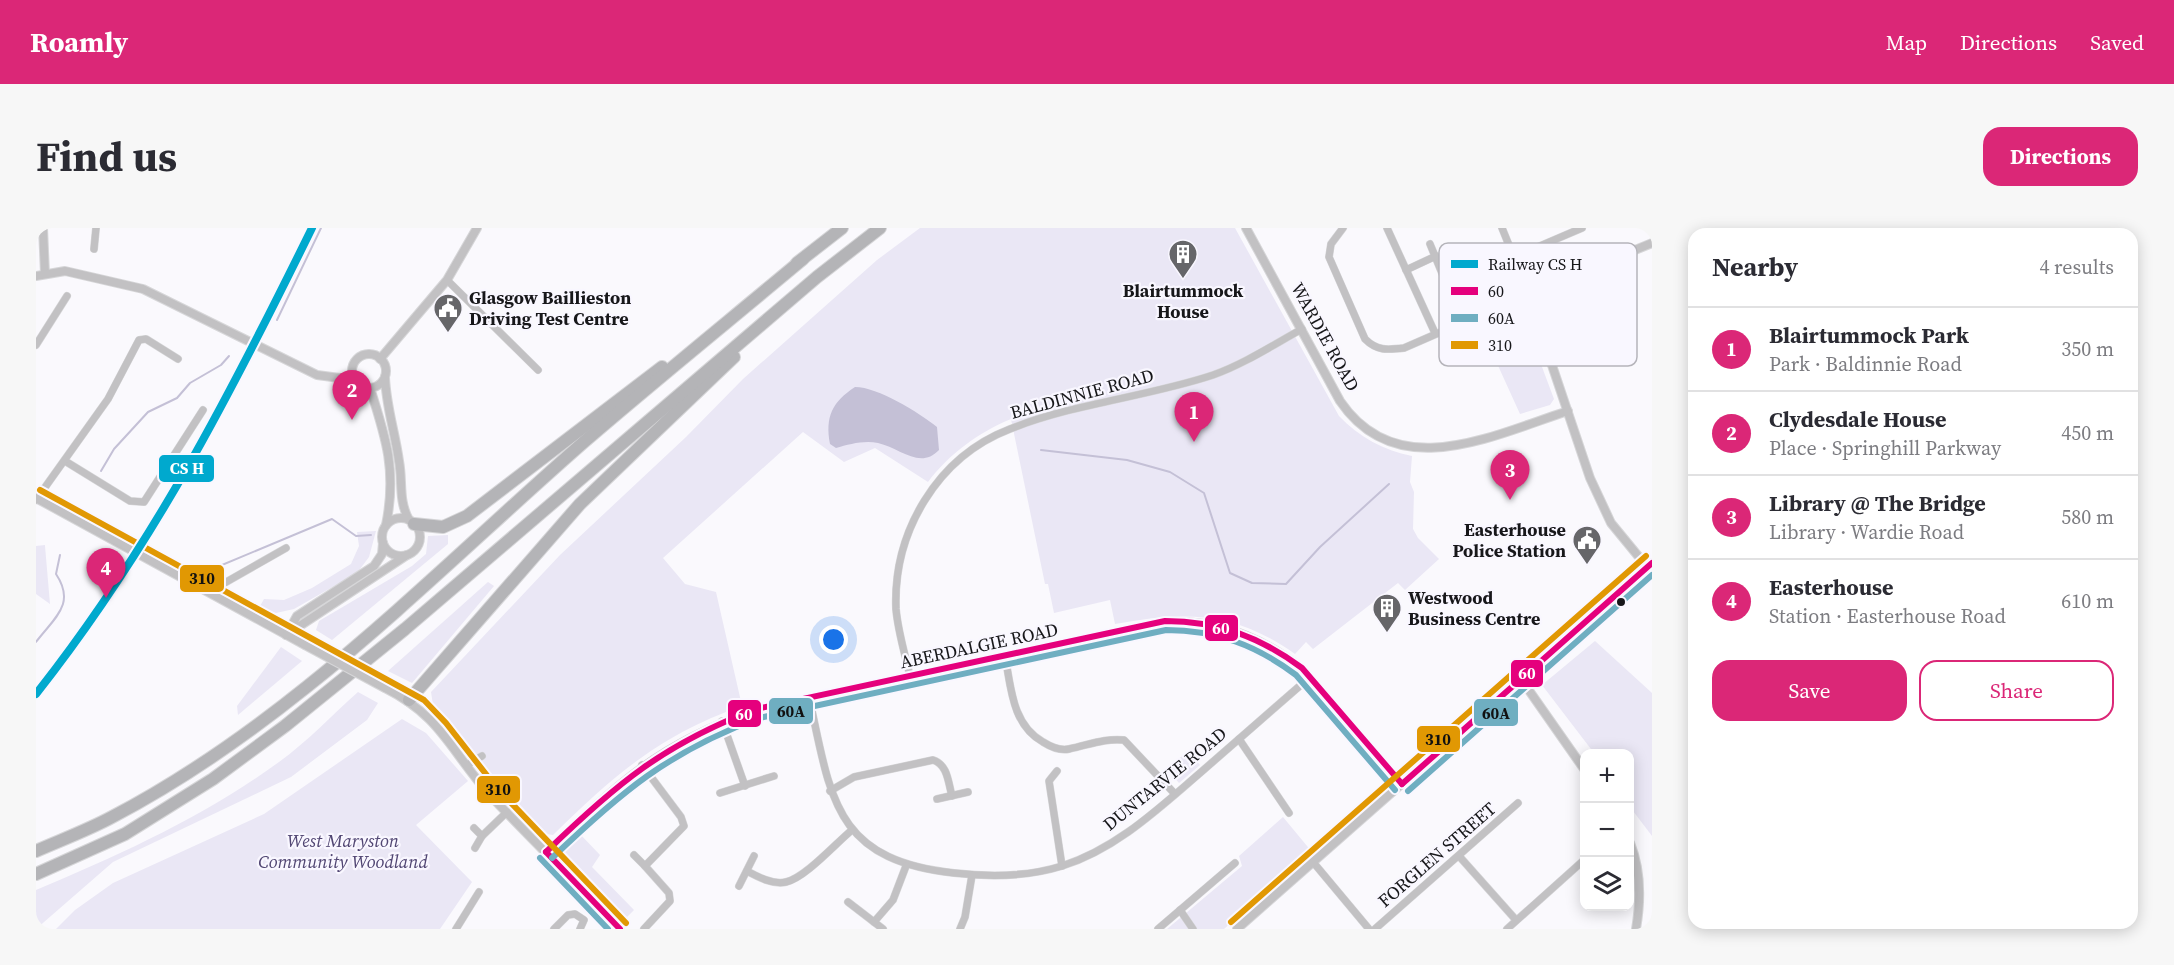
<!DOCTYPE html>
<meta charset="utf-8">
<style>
body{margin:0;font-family:"Source Serif 4",serif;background:#f7f7f7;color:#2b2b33}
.controls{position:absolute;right:18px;bottom:18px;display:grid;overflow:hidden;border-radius:12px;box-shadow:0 3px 15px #0003}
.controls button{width:54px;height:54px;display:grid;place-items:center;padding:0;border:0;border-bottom:2px solid #e1e1e2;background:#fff;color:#2b2b33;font:30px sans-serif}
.you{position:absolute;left:798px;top:412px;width:21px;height:21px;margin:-15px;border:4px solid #fff;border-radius:50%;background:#1a73e8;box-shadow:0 0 0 9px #1a73e833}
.badge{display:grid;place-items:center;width:39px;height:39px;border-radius:50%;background:#db2777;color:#fff;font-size:20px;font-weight:700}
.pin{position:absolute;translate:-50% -50px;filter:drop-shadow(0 2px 3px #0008)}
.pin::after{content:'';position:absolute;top:32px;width:21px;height:18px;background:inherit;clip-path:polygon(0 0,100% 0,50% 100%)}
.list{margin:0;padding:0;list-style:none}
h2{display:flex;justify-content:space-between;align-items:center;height:78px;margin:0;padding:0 24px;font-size:26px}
h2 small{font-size:20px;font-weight:400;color:#7c7c81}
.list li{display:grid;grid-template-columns:39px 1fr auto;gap:18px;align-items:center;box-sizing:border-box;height:84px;padding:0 24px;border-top:2px solid #e1e1e2}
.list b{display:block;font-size:22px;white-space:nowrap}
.list p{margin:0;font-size:20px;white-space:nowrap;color:#7c7c81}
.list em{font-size:20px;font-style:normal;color:#7c7c81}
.actions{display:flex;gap:12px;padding:18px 24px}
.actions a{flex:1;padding:14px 0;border:2px solid #db2777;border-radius:18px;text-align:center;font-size:21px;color:#db2777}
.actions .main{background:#db2777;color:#fff}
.icon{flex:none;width:33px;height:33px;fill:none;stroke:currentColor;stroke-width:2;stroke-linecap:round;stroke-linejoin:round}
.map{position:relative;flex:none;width:1616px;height:701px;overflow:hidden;border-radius:18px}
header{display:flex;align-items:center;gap:36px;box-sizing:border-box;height:84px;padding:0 30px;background:#db2777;color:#fff}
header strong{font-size:28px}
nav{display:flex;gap:33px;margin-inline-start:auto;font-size:21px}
.intro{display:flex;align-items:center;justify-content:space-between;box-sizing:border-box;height:144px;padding:0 36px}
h1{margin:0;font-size:42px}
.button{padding:15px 27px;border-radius:18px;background:#db2777;color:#fff;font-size:21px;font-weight:700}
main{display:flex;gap:36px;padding:0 36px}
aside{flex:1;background:#fff;border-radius:18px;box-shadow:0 3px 15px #0003}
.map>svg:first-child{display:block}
</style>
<header>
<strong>Roamly</strong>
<nav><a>Map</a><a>Directions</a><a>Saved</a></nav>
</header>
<div class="intro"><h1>Find us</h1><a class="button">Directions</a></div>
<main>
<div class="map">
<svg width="1616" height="701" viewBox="0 0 1616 701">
<rect width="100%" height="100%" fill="#faf9fd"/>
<g fill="#eae7f5">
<path d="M 884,0 L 1199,0 L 1303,188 C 1323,209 1347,222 1376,228 L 1374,254 L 1378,264 L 1377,301 L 1382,310 L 1403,331 L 1369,362 L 1362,355 L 1277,421 L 1270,414 L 1259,426 C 1199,383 1149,383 1079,396 L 1074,372 L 1018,385 L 1012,356 L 1009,356 L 975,191 C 943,204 913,226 892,254 L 839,220 L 808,234 L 767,204 L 627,330 L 649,356 L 680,364 L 706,478 C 624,507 578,547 517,607 L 504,605 L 464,564 L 397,477 L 395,464 L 524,327 L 650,209 L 707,151 L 841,32 Z"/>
<polygon points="1484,80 1518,171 1514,177 1484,186 1444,98"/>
<polygon points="340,303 333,329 321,345 258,381 240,385 223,380 228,371 248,372 276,360 315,336 323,318 321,304"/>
<polygon points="412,307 412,316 296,412 280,402 283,393 376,338 390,326 392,308"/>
<polygon points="9,317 9,318 14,376 0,366 0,318"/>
<polygon points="452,354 458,358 376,455 352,443"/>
<polygon points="1559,413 1616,465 1616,608 1594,579 1594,526 1558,525 1506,457"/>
<polygon points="245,419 266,433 202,487 201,478"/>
<path d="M 322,464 L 342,475 L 331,492 L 255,549 L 77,634 L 0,701 L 0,662 C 84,627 169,588 243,534 C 271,514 296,487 322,464 Z"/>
<polygon points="366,491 390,505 432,553 380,597 436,654 404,701 20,701 39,682 77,655 228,586"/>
<polygon points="1152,523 1164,537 1143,555 1131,541"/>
<polygon points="1247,589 1276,624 1188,701 1131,701 1206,638 1203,628"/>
<polygon points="542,604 564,627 556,639 598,682 588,692 526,629 526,620"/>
</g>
<path fill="#c4c0d6" d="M 819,159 C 842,159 882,184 901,199 L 903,222 C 884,242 864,220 842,215 C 829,212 813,216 800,220 L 794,216 C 789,189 796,174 819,159 Z"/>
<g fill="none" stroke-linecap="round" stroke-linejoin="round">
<g stroke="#c4c0d6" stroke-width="2">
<polyline points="241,92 285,0"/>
<polyline points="1005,222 1091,232 1134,244 1168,265 1194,345 1216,355 1250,356 1284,319 1353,256"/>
<polyline points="65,243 78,221 112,184 141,170 154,155 185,137 193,128"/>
<polyline points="174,342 296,291 320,308 335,307"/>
<path d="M 0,414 C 19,389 40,376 20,346 L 24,327"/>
</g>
<g stroke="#d6d6d8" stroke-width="8">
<g id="minor">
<path d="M 1307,0 L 1295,16 L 1293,29 L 1329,111 C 1341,123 1351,122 1368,120 L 1492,66"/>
<polyline points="1351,0 1399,105"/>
<polyline points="1466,0 1479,32"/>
<polyline points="1394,16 1408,50"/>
<polyline points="58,21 60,0"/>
<polyline points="1478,29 1546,0"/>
<polyline points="1370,42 1400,28"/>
<polyline points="411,52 502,142"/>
<polyline points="0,117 31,68"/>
<polyline points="29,233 94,273 108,274 167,182"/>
<polyline points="0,272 72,171 103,112 110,111 142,131"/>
<polyline points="177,366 185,357 250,320"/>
<path d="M 969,428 C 975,459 976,497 1007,514 C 1015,519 1024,523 1033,521 C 1053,517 1068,510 1088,512 L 1139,566"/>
<path d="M 874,448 C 869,426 862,404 860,381 C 857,304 901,229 974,201 C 1039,175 1111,169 1177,147 C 1208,136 1237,117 1266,101"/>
<path d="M 773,469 C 795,569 797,632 918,645 C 953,649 991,649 1026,638 C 1080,621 1122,581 1164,545 C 1201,513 1237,481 1274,449"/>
<polyline points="686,493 709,558"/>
<polyline points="1203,511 1253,585"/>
<polyline points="431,537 446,528"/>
<polyline points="606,537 645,589 648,598 609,638 633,665 634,673 608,701"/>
<polyline points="1021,543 1013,553 1026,638"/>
<path d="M 794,563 L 818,549 L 897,532 C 912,537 912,554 916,568"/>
<polyline points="684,565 738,548"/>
<polyline points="901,571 932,564"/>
<polyline points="438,600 446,608"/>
<polyline points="439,620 446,608 471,584"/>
<path d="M 510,624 C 582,554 623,515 720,481 L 1129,393 C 1181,390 1226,408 1266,440 L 1366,556"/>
<polyline points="598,627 609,638"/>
<polyline points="1423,628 1480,692"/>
<polyline points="1277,634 1333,701"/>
<path d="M 711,643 C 722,649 737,657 750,654 C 769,650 800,615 816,602"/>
<polyline points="703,658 718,628"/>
<polyline points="812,674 838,694 857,672 870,638"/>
<polyline points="1144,682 1157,701"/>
<polyline points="838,694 847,701"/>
<polyline points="420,701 443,664"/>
<polyline points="518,701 532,687 539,686 548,692 544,701"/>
<polyline points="924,701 929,689 936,647"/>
<polyline points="1122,701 1199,635"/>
<polyline points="1339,701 1482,575"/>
<polyline points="1471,701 1548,632"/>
</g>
</g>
<g stroke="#d6d6d8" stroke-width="10">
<g id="tertiary">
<polyline points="7,0 9,46"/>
<path d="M 1210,0 L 1304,173 C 1361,257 1457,207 1532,183"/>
<polyline points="0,48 29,43 107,61 281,147 319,152"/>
<circle cx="333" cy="143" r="17"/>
<polyline points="344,131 411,52 441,0"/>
<path d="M 349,149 C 350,178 359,204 363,233 C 367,254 362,272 373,292"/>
<path d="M 334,160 C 350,210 361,243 350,297"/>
<polyline points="0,270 269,417"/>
<circle cx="365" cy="309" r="19"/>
<polyline points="1612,340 1575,295 1554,250 1492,66 1616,15"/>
<polyline points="252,404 261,388 338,338 346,326 347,315"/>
<polyline points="250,407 371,327"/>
<polyline points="1485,451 1548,541"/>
<path d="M 349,460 C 405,488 414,522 453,566 C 496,612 541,655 584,701"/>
<path d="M 1594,615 C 1605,642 1605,672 1600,701"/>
<polyline points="1201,701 1616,335"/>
</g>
</g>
<g stroke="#d6d6d8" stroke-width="14">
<g id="motorway">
<polyline points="761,35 806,0"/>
<polyline points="378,296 407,299 431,288 626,139"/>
<polyline points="373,472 544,276 698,129"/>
<path d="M 0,623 C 25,612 52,602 76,589 C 256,495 398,345 549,213 C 621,151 694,92 767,31"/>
<polyline points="0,646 89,606 177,551 249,498 369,401 781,49 844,0"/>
</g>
</g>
<use href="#minor" stroke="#c2c1c3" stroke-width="7"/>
<use href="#tertiary" stroke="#c2c1c3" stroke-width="8"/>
<use href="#motorway" stroke="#b4b4b7" stroke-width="12"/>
<g stroke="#d6d6d8" stroke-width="10" stroke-linecap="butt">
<polyline id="tertiary-bridge" points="269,417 349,460"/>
</g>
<use href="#tertiary-bridge" stroke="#c2c1c3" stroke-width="8"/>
<g stroke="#f9f7ff" stroke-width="10">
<g id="bus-1">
<polyline points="1366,556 1616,335"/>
<path d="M 510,624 C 580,556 628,516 720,481 L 1129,393 C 1182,393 1224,409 1266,440 L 1366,556"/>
<polyline points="510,624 584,701"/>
</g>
</g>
<g stroke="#f9f7ff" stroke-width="10">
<g id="bus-2">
<polyline points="1372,563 1616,347"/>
<polyline points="504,630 572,701"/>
<path d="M 516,630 C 585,564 632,524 723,490 L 1130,402 C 1180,402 1220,417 1260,447 L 1359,562"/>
</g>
</g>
<g stroke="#f9f7ff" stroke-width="10">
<g id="bus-3">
<polyline points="4,262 388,472 410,495 460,559 590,695"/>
<polyline points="1195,694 1610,328"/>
</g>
</g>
<use href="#bus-1" stroke="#e5007d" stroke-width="6"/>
<use href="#bus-2" stroke="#6faec1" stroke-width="6"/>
<use href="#bus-3" stroke="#e19803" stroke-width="6"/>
<g stroke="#f9f7ff" stroke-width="12">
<path id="rail-1" d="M 0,466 C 116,319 194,167 276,0"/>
</g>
<use href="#rail-1" stroke="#00a9ce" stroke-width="8"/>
</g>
<defs>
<g id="building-pin" transform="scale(1.5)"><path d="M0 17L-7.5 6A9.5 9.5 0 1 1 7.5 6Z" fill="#666669" stroke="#f9f7ff"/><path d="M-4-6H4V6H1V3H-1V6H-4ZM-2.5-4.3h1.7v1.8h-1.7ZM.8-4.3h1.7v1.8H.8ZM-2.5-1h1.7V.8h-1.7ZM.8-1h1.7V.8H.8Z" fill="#fff"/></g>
<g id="civic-pin" transform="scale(1.5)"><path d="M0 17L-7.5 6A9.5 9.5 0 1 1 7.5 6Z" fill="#666669" stroke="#f9f7ff"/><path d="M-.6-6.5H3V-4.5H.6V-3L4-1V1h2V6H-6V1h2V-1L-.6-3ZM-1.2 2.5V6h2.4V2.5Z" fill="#fff"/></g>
</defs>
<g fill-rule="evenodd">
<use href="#building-pin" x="1147" y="26"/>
<use href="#civic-pin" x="412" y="80"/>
<use href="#civic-pin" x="1551" y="312"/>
<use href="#building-pin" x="1351" y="380"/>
</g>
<circle fill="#17171a" stroke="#f9f7ff" stroke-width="2" cx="1585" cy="374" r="5"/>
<g text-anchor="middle" stroke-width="4.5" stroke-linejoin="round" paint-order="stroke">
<g font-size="18" font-weight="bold" fill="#17171a" stroke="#f9f7ff" text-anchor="start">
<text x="1147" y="69" text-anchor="middle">Blairtummock<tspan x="1147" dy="21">House</tspan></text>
<text x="433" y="76">Glasgow Baillieston<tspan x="433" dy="21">Driving Test Centre</tspan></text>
<text x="1530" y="308" text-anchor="end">Easterhouse<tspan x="1530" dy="21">Police Station</tspan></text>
<text x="1372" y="376">Westwood<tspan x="1372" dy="21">Business Centre</tspan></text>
</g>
<g font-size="18" fill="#17171a" stroke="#f9f7ff">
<text transform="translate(1289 109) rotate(61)" y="6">WARDIE ROAD</text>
<text transform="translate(1046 166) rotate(-15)" y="6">BALDINNIE ROAD</text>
<text transform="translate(943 418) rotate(-12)" y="6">ABERDALGIE ROAD</text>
<text transform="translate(1129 551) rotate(-39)" y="6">DUNTARVIE ROAD</text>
<text transform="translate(1401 627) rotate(-41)" y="6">FORGLEN STREET</text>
</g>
<g font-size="18" font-style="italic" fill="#514673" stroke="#f9f7ff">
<text x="307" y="619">West Maryston<tspan x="307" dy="21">Community Woodland</tspan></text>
</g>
</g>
<rect x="1403" y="15" width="198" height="123" rx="9" fill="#f9f7ff" stroke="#b5b4ba" stroke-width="1.5"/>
<rect x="1415" y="32" width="27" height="8" fill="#00a9ce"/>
<rect x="1415" y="59" width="27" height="8" fill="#e5007d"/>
<rect x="1415" y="86" width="27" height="8" fill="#6faec1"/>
<rect x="1415" y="113" width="27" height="8" fill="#e19803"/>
<g font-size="16" fill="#17171a">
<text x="1452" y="42">Railway CS H</text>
<text x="1452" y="69">60</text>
<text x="1452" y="96">60A</text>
<text x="1452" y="123">310</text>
</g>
<g stroke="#f9f7ff" stroke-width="2">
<rect x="122" y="226" width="57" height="29" rx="6" fill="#00a9ce"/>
<rect x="143" y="336" width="46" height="29" rx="6" fill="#e19803"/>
<rect x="1168" y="386" width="35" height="28" rx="6" fill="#e5007d"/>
<rect x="1474" y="431" width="34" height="29" rx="6" fill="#e5007d"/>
<rect x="732" y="469" width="46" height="28" rx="6" fill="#6faec1"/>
<rect x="1437" y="470" width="46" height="29" rx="6" fill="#6faec1"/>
<rect x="691" y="471" width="35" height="29" rx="6" fill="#e5007d"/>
<rect x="1380" y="497" width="45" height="28" rx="6" fill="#e19803"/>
<rect x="440" y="547" width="45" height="29" rx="6" fill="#e19803"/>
</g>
<g font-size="16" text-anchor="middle" font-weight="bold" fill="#fff">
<text x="151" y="246">CS H</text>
<text x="1185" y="406">60</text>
<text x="1491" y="451">60</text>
<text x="708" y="492">60</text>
</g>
<g font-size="16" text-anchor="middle" font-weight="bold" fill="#111">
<text x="166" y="356">310</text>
<text x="755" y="489">60A</text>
<text x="1460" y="491">60A</text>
<text x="1402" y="517">310</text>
<text x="462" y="567">310</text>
</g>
</svg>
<div class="controls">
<button>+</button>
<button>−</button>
<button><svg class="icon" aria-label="layers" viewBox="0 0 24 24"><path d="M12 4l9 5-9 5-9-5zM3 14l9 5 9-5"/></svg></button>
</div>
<div class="you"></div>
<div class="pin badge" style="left:1158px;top:214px">1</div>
<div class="pin badge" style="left:316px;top:192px">2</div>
<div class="pin badge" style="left:1474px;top:272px">3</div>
<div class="pin badge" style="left:70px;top:370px">4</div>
</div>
<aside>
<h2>Nearby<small>4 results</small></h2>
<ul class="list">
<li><span class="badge">1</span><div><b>Blairtummock Park</b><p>Park · Baldinnie Road</p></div><em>350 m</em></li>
<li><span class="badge">2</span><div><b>Clydesdale House</b><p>Place · Springhill Parkway</p></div><em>450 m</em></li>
<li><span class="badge">3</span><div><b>Library @ The Bridge</b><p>Library · Wardie Road</p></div><em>580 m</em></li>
<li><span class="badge">4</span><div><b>Easterhouse</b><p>Station · Easterhouse Road</p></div><em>610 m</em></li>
</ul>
<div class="actions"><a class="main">Save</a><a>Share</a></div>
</aside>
</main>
